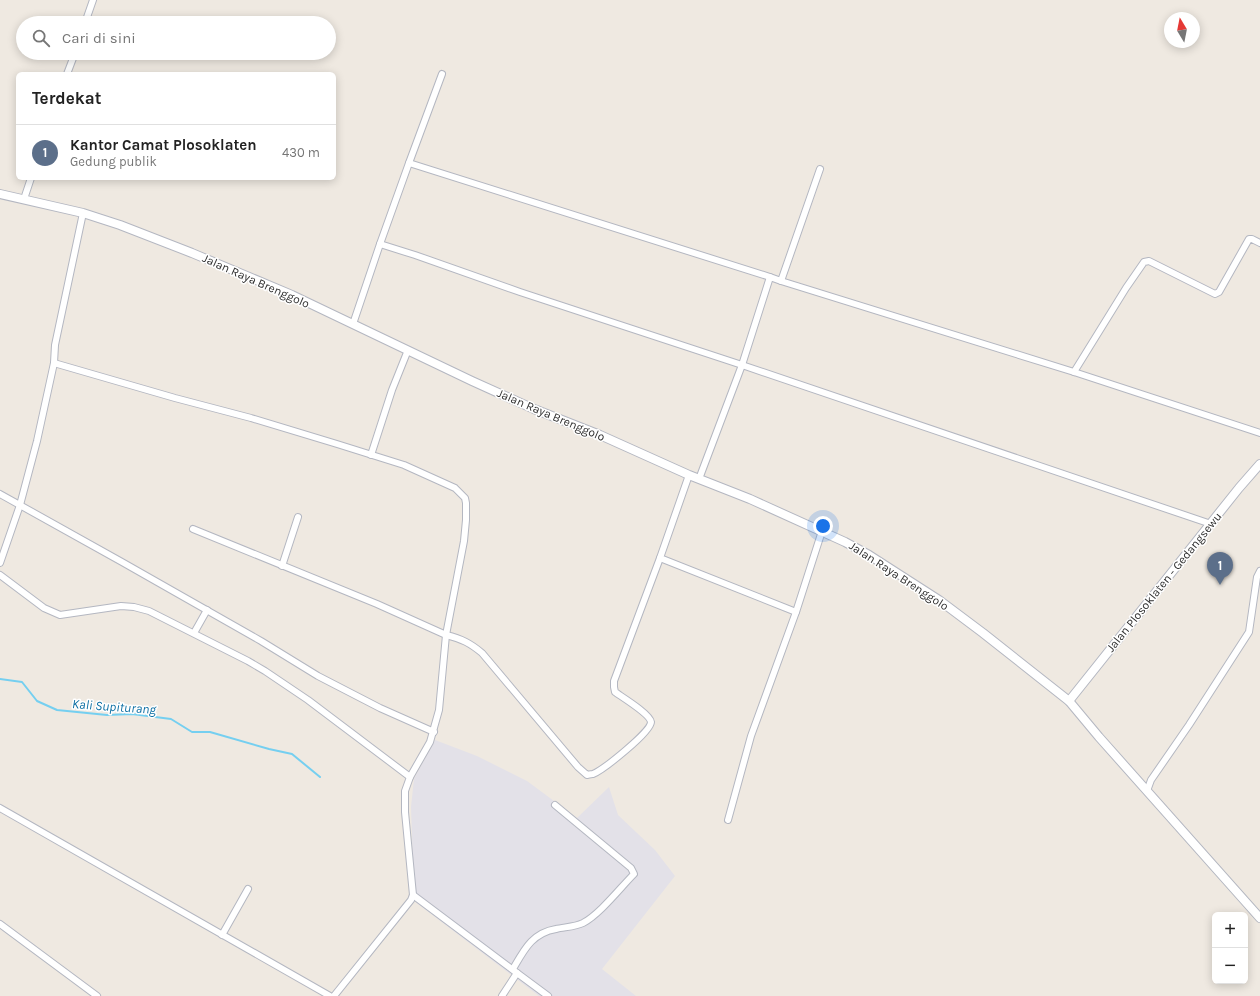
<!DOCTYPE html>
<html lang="id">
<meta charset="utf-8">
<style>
body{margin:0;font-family:Karla,sans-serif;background:#f2f2f2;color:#222}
.controls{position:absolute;right:12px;bottom:12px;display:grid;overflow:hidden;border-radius:6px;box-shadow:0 2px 10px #0003}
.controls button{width:36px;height:36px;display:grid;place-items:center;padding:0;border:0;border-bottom:1px solid #e0e0e0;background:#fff;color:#222;font:20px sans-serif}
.compass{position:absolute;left:1164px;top:12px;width:36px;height:36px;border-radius:50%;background:#fff;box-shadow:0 2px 10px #0003;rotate:350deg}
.you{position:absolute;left:823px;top:526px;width:14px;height:14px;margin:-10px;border:3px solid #fff;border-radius:50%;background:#1a73e8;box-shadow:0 0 0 6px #1a73e833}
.badge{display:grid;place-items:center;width:26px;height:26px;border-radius:50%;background:#4264fb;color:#fff;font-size:13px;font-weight:700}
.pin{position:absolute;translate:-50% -33px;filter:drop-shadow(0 1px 2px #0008)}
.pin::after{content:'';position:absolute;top:21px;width:14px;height:12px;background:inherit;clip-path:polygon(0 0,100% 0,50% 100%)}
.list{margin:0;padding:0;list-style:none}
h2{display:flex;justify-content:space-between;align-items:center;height:52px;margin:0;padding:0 16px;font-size:17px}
h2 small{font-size:13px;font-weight:400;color:#767676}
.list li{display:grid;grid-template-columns:26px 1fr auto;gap:12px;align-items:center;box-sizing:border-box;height:56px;padding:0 16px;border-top:1px solid #e0e0e0}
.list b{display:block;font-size:15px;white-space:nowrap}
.list p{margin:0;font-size:13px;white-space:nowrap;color:#767676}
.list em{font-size:13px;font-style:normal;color:#767676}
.icon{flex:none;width:22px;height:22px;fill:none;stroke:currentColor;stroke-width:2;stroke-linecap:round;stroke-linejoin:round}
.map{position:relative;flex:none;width:1260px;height:996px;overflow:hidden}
.search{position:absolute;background:#fff;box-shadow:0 2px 10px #0003;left:16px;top:16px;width:320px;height:44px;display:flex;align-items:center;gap:10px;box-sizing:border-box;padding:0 14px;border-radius:22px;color:#767676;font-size:15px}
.panel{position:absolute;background:#fff;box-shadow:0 2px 10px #0003;left:16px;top:72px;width:320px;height:108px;border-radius:6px}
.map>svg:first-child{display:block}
</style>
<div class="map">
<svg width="1260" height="996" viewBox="0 0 1260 996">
<rect width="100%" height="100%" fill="#efe9e1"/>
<polygon fill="#e3e1e8" points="435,740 477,756 527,781 577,818 609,787 618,815 655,850 675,876 602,969 636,996 539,996 414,901 411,807 414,779"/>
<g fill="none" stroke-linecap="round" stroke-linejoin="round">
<polyline stroke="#75cff0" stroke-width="2" points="0,679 22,682 37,701 57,710 107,715 132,714 171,719 192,732 210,732 269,749 292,754 320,777"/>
<g stroke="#b4b7c1" stroke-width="8">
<g id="street">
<polyline points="85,23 93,0"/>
<polyline points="67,74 75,53"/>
<polyline points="409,163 442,74"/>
<polyline points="24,199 31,178"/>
<polyline points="380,244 415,255 520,292 742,365 1211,524"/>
<polyline points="781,281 820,169"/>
<polyline points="353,324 380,244 409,163 770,277 781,281 1074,372 1260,433"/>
<polyline points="54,363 175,398 251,418 337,444 404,465 455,488 465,498 466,503 466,520 464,541 446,635 439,710 430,742 410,777 405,791 405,812 413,895 411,900 399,915 334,996"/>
<polyline points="1074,372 1126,288 1144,262 1149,261 1215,294 1219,292 1249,239 1252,239 1260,243"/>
<polyline points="371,455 392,390 408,350"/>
<polyline points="689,475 660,558 796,612"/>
<polyline points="699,479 742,365 770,277"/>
<polyline points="0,494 122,562 261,641 318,676 380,708 434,732"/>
<path d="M 193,529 L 377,604 L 446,635 C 462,639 470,643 482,653 L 578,767 L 587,775 C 587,775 592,774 593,774 C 603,770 651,732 651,722 C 650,714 622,697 615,692 L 614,687 L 614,681 L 660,558"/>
<polyline points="0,563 20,505 37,441 54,363 55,345 83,213"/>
<polyline points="282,566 298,517"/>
<polyline points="0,575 44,608 60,615 121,606 134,607 149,611 248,661 265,671 308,700 410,777"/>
<polyline points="194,633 207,610"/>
<polyline points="1147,791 1151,780 1189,725 1249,632 1257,577 1260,571"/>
<polyline points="0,808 330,996"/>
<polyline points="728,820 751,736 796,612 822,531"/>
<polyline points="413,895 517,973 502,996"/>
<polyline points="0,924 97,996"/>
<polyline points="222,935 248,889"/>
<path d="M 513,969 C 524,950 532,933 556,929 C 564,927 575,927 583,923 C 600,914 620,888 634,874 L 631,868 L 555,805"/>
<polyline points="517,973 548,996"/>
</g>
</g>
<g stroke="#b4b7c1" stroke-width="10">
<g id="secondary">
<polyline points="0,194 83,213 120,225 192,253 292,295 472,381 534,409 600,435 689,475 750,499 845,542 869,555 939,600 983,633 1069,701 1099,737 1260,918"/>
<polyline points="1069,701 1239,488 1260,464"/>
</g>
</g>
<use href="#street" stroke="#fff" stroke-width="6"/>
<use href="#secondary" stroke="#fff" stroke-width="8"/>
</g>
<g text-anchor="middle" stroke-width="3" stroke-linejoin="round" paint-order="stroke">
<g font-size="12" fill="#2e2e2e" stroke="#fff">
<text transform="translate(256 281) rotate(24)" y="4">Jalan Raya Brenggolo</text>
<text transform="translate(551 415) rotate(23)" y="4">Jalan Raya Brenggolo</text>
<text transform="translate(899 576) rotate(33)" y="4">Jalan Raya Brenggolo</text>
<text transform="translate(1164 582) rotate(-51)" y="4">Jalan Plosoklaten - Gedangsewu</text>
</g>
<g font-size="13" font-style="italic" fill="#0d6fa3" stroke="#fff">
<text transform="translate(114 706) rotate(4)" y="5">Kali Supiturang</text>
</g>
</g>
</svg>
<div class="controls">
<button>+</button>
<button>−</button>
</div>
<svg class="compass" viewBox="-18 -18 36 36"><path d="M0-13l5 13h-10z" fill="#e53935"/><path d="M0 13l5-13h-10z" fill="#767676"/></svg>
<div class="you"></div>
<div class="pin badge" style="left:1220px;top:585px;background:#5c6f8a">1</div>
<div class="search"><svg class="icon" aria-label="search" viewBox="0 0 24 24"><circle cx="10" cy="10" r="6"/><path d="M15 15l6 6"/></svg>Cari di sini</div>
<section class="panel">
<h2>Terdekat<small></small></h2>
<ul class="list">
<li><span class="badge" style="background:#5c6f8a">1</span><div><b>Kantor Camat Plosoklaten</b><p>Gedung publik</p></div><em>430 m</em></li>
</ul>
</section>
</div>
